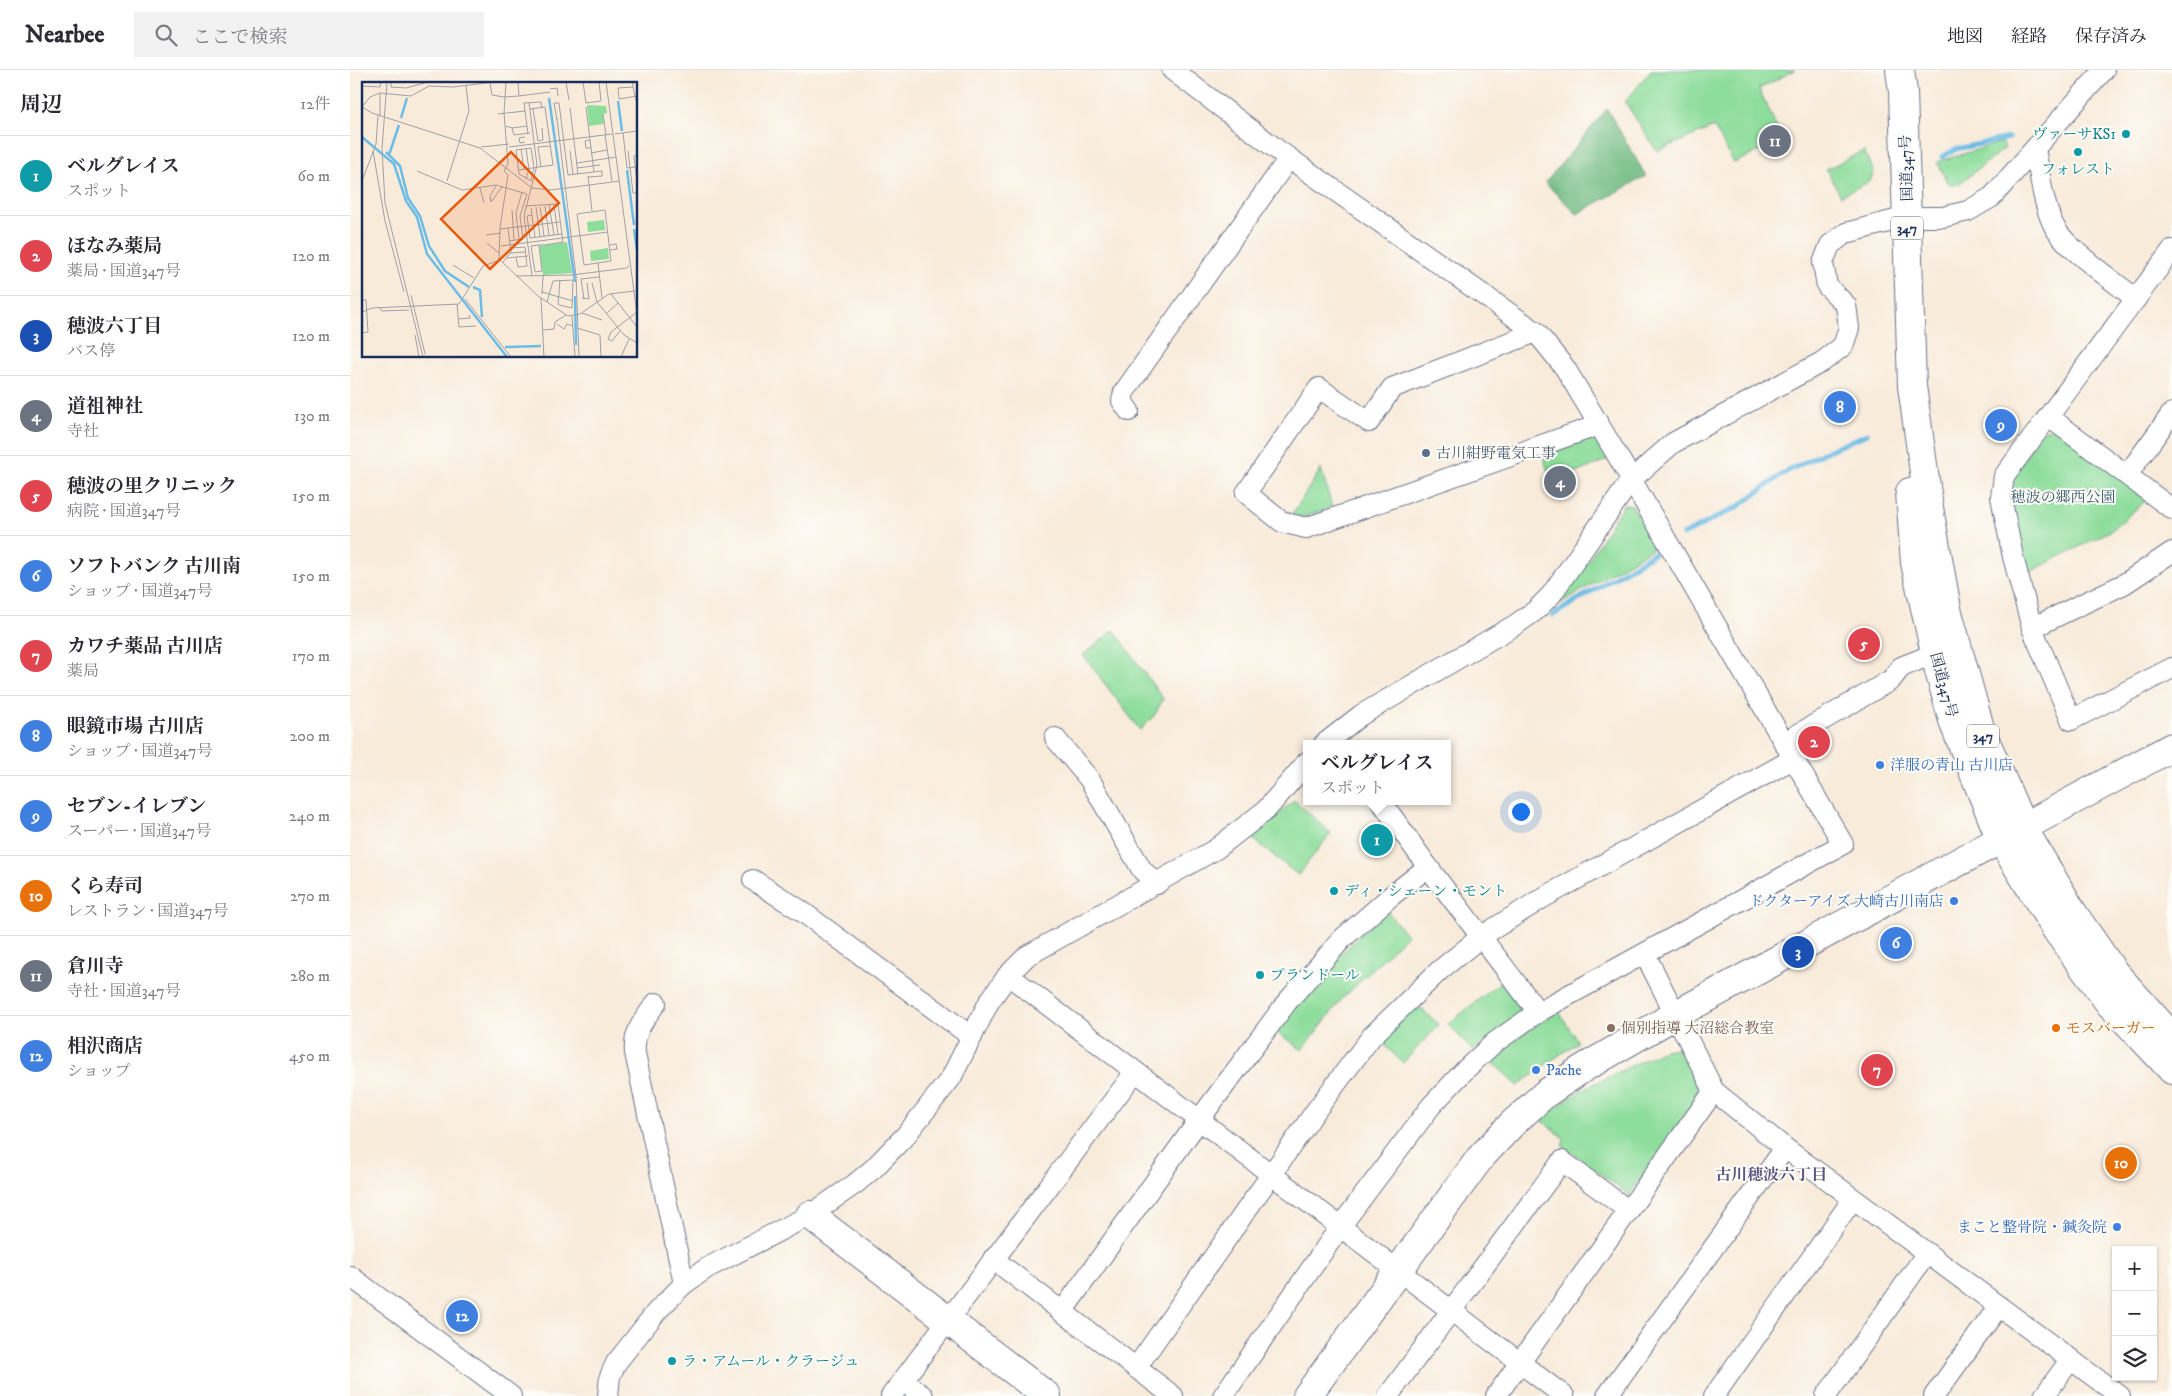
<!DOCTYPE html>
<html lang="ja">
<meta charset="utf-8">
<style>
body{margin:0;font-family:"IM FELL DW Pica","Noto Serif JP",serif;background:#f2f2f3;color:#2b2b33}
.controls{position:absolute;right:15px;bottom:15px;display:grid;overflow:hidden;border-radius:0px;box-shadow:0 1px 4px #0004}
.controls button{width:45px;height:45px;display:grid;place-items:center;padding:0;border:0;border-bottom:1px solid #e1e1e2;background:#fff;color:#2b2b33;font:25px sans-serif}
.you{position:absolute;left:1170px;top:741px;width:18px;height:18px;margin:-12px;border:4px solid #fff;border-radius:50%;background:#1a73e8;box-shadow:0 0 0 8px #1a73e833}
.badge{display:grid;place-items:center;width:32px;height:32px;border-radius:50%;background:#ea580c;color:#fff;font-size:16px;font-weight:700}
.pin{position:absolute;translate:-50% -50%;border:2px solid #fff;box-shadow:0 1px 5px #0006}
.popup{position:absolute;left:953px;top:670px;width:148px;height:65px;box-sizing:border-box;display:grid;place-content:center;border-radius:0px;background:#fff;filter:drop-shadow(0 1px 4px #0005);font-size:16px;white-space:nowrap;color:#7c7c81}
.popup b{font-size:19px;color:#2b2b33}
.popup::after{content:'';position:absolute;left:50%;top:100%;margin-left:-10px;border:10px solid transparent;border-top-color:#fff}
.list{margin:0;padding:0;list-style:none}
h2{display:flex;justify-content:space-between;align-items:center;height:65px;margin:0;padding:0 20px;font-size:21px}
h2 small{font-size:16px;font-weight:400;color:#7c7c81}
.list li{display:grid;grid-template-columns:32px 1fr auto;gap:15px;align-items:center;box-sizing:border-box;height:80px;padding:0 20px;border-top:1px solid #e1e1e2}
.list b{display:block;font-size:19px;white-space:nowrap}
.list p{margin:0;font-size:16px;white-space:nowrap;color:#7c7c81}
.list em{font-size:16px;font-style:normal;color:#7c7c81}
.icon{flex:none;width:28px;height:28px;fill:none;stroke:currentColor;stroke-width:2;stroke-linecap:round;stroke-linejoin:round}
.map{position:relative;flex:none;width:1822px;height:1326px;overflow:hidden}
header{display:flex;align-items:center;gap:30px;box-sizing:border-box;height:70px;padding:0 25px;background:#fff;border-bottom:1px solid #e1e1e2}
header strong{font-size:24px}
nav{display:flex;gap:28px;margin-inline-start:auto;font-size:18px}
.search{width:350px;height:45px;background:#f2f2f3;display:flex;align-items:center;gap:12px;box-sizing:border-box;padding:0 18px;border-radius:0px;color:#7c7c81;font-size:19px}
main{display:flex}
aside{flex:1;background:#fff}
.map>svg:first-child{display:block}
</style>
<header>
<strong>Nearbee</strong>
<div class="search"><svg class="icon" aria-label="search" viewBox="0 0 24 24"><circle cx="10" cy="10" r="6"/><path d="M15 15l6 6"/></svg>ここで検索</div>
<nav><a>地図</a><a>経路</a><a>保存済み</a></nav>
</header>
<main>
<aside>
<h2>周辺<small>12件</small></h2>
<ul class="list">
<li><span class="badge" style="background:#0f9aa8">1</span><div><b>ベルグレイス</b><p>スポット</p></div><em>60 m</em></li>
<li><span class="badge" style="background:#e0444e">2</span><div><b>ほなみ薬局</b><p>薬局 · 国道347号</p></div><em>120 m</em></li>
<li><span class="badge" style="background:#1a4fb4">3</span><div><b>穂波六丁目</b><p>バス停</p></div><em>120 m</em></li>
<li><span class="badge" style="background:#6b7280">4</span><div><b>道祖神社</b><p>寺社</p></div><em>130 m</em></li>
<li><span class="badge" style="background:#e0444e">5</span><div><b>穂波の里クリニック</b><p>病院 · 国道347号</p></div><em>150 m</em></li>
<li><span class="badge" style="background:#3f7fe0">6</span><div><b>ソフトバンク 古川南</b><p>ショップ · 国道347号</p></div><em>150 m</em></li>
<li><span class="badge" style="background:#e0444e">7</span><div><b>カワチ薬品 古川店</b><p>薬局</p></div><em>170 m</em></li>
<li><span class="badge" style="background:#3f7fe0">8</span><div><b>眼鏡市場 古川店</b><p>ショップ · 国道347号</p></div><em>200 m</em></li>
<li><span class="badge" style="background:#3f7fe0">9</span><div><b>セブン-イレブン</b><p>スーパー · 国道347号</p></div><em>240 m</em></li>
<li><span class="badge" style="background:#e8710a">10</span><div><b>くら寿司</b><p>レストラン · 国道347号</p></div><em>270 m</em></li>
<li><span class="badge" style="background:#6b7280">11</span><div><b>倉川寺</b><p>寺社 · 国道347号</p></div><em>280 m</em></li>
<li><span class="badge" style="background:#3f7fe0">12</span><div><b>相沢商店</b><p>ショップ</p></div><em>450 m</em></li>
</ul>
</aside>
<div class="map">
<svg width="1822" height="1326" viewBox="0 0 1822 1326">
<rect width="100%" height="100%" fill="#fdfcf7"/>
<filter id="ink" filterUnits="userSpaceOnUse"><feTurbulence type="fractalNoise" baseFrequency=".02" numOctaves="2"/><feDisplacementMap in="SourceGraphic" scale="10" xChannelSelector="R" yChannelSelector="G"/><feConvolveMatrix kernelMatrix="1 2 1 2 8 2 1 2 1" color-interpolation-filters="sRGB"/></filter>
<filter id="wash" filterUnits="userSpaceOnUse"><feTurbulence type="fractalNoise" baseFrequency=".0096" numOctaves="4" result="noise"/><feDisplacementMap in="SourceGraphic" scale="20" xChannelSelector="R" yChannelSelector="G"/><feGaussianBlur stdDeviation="1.12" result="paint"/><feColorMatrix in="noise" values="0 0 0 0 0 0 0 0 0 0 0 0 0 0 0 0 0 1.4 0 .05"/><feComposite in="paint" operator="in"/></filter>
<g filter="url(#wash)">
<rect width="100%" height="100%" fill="#f8ebda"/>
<g fill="#8ddd9b" stroke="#54867c">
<polygon points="1301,0 1445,0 1409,19 1433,70 1384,93 1364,57 1307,81 1275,32"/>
<polygon points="1652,72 1655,78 1609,114 1599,114 1587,92"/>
<polygon points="1514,81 1524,102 1520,111 1491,126 1476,99"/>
<polygon points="1707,358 1800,427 1762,460 1676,504 1663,445 1660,412 1691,361"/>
<polygon points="1247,366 1259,389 1202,413 1192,384"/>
<polygon points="971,399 982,437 954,447 941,446"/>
<polygon points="1273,435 1282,435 1305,477 1204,537 1212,523 1239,490"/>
<polygon points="764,560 813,629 804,646 790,660 733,585"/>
<polygon points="944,730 981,763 948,805 903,769"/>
<polygon points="1036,840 1057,865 992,929 952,980 925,961 967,907"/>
<polygon points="1153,910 1172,933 1169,946 1123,981 1098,954"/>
<polygon points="1065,933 1089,955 1053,993 1030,971"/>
<polygon points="1208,940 1228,972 1185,1002 1168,1016 1139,989"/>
<polygon points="1327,978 1352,1026 1279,1125 1213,1076 1214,1068 1190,1049 1229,1021 1314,980"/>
</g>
<polygon fill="#72bc83" stroke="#467670" points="1257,39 1296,106 1227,144 1195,113"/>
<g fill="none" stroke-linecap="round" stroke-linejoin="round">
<g stroke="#6bbce6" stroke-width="5">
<polyline points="1592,87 1606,79 1659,68"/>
<polyline points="1333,465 1389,436 1434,403 1473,383 1517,364"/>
<polyline points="1203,545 1306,482"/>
</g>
</g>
</g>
<g filter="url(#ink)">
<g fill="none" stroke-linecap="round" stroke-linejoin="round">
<g stroke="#687189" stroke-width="22">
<g id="street">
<polyline points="822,0 929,81 1186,262 1215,298 1267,385 1493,774 1188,942 1144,973 1116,999 1081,1036 990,1157 873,1326"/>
<path d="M 1685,79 C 1690,103 1692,131 1703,154 C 1714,178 1764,211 1786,229"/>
<polyline points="1822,180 1654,406 1651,427 1663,487 1682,558 1721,650 1822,598"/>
<polyline points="1186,262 1042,318 1019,352 969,318 896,423 932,452 956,458 1249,355"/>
<polyline points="779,341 772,331 774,322 939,88"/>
<polyline points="1699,347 1822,439"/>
<polyline points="1777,405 1822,343"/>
<polyline points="1682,558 1774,514 1822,482"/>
<polyline points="705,668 740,710 792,800 807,814"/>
<polyline points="1435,672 1541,610 1551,597 1586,583"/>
<polyline points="974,674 1011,645 1165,555 1185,541 1201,525 1281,410 1323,373 1472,292 1493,276 1499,258 1496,235 1477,216 1473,193 1480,175 1496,163 1557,147 1593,147 1618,141 1642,127 1754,0"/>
<polyline points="1031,731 1078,797 1188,942"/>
<polyline points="403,810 450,840 622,967"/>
<polyline points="1295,884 1364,1021 1435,1078 1770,1326"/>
<polyline points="658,905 1214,1326"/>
<path d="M 306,933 C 294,950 283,961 285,983 L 334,1214"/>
<polyline points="643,1189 823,1326"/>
<polyline points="0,1206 161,1326"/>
<polyline points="712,1242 849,1050 937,932 992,869 1041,826 1078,797"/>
<polyline points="786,1298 967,1039 1022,966 1090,900 1132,866 1191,829 1443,689"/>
<polyline points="553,1311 573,1326"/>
<polyline points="258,1326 260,1306 266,1293 307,1241 334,1214 357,1198 460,1145 505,1114 523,1099 556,1065 601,1008 639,932 658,905 677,886 866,779 916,740 957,692"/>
<polyline points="541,1326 785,1002"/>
<polyline points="1038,1326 1212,1091 1279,1141"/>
<polyline points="1146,1326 1364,1021"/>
<polyline points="1257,1326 1435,1078"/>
<polyline points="1364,1326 1503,1129"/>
<polyline points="1476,1326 1577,1183"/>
<polyline points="1584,1326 1649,1236"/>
<polyline points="1694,1326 1721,1289"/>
</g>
</g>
<g stroke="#687189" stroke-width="30">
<g id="secondary">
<polyline points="460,1145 697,1326"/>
<polyline points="957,1326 1130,1088 1162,1054 1195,1024 1232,999 1325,945 1822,677"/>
</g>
</g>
<g stroke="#687189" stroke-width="30">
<g id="highway">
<polyline points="1550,0 1553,22 1562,316 1579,438 1597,539 1630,658 1673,758 1723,843 1763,901 1822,967"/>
<polyline points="1560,422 1565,493 1589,601 1604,654 1651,770 1707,861 1760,934 1822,1000"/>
</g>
</g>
<use href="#street" stroke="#fff" stroke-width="20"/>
<use href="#secondary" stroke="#fff" stroke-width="28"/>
<use href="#highway" stroke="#fff" stroke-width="28"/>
</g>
</g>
<g fill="#0f9aa8" stroke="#fdfcf7" stroke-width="2">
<circle cx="1776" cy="64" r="5"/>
<circle cx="1728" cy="82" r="5"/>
<circle cx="984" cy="821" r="5"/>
<circle cx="910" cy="905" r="5"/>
<circle cx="322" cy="1291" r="5"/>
</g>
<circle fill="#5c6f8a" stroke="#fdfcf7" stroke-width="2" cx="1076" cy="383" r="5"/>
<g fill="#3f7fe0" stroke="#fdfcf7" stroke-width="2">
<circle cx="1530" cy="695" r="5"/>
<circle cx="1604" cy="831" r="5"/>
<circle cx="1186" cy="1000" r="5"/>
<circle cx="1767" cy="1157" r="5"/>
</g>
<circle fill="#8d6e63" stroke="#fdfcf7" stroke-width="2" cx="1261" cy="958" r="5"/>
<circle fill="#e8710a" stroke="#fdfcf7" stroke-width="2" cx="1706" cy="958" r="5"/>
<g text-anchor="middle" stroke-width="4" stroke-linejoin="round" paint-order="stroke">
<g fill="#fdfcf7" stroke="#5f6c8c" stroke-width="1">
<rect x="1541" y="146.5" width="32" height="23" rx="4"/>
<rect x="1617" y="654.5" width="32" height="23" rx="4"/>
</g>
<g font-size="14" font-weight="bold" fill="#1b2f5e">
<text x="1557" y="163">347</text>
<text x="1633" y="671">347</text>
</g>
<g font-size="15" fill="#0d838f" stroke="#fdfcf7" text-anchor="start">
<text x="1766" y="69" text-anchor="end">ヴァーサKS1</text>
<text x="1728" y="104" text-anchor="middle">フォレスト</text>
<text x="994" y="826">ディ・シェーン・モント</text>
<text x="920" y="910">プランドール</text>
<text x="332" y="1296">ラ・アムール・クラージュ</text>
</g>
<g font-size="15" fill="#1b2f5e" stroke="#fdfcf7">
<text transform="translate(1556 98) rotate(-92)" y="5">国道347号</text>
<text transform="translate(1594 615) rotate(75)" y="5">国道347号</text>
</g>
<g font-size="15" fill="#4e5e75" stroke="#fdfcf7" text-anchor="start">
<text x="1086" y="388">古川紺野電気工事</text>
</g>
<g font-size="15" fill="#385a6d" stroke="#fdfcf7">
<text x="1713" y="432">穂波の郷西公園</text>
</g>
<g font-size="15" fill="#366cbe" stroke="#fdfcf7" text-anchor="start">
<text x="1540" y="700">洋服の青山 古川店</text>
<text x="1594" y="836" text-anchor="end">ドクターアイズ 大崎古川南店</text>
<text x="1196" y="1005">Pache</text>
<text x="1757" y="1162" text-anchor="end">まこと整骨院・鍼灸院</text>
</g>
<g font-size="15" fill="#785e54" stroke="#fdfcf7" text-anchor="start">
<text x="1271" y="963">個別指導 大沼総合教室</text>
</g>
<g font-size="15" fill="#c56008" stroke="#fdfcf7" text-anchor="start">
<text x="1716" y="963">モスバーガー</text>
</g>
<g font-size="16" font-weight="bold" fill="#5a5782" stroke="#fdfcf7">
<text x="1421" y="1110">古川穂波六丁目</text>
</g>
</g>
<g transform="translate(12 12)">
<rect width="275" height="275" fill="#f8ebda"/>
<path d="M 225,23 L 244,24 L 245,31 L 241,32 L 242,42 L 227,44 ZM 242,138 L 243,148 L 226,150 L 225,140 ZM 205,160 L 210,191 L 181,193 L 177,164 ZM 246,166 L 247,177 L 229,179 L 228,169 Z" fill="#8ddd9b"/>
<path fill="none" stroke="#6bbce6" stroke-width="2.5" d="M 187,16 L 213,200M 256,19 L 260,49M 39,36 L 45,16M 0,55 L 32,82 L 44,119 L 55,135 L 65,172 L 145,275M 24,70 L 38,84 L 46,116 L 58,134 L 67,164 L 83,189 L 107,205M 27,73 L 37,43M 265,88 L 272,143M 272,147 L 275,168M 111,205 L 118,208 L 120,235M 213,214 L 214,263M 143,265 L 179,264"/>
<path fill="none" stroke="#a0a0a8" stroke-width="1" d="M 25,0 L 20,67 L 23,121 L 61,275M 29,0 L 29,5 L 44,6 L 66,0M 144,0 L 142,31 L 146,82 L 142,89 L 146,93 L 138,146 L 137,177 L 176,214 L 206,234 L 218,232 L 247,212 L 273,209M 156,0 L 157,14 L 188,10M 204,0 L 207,18M 221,0 L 224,21 L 239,19 L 237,0M 244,0 L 275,232M 270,0 L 275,23M 128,1 L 130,13 L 142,15M 0,4 L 18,5 L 19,0M 271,5 L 256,6 L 257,17 L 275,14M 188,7 L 195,6 L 196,14M 142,15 L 157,14M 167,21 L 175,83 L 162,134 L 170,194M 0,25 L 10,31 L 118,66 L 170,106 L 189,108 L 258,99M 0,25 L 8,15 L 18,11 L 49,14 L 67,4 L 91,5 L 132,0M 224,25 L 232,90M 208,26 L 216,92M 171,27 L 176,59 L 181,58 L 180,46M 136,32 L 163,29M 241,32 L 244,53M 18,33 L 18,11M 195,37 L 214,194 L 217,275M 195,38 L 192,21 L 197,21 L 206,93 L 240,89 L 240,94 L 226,95M 144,44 L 150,46 L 152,53 L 168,51M 150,46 L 165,44M 261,51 L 265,86 L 273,85M 166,52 L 162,21 L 179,20 L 180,26M 253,52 L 275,49M 243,53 L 250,99M 163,55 L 157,56 L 158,61 L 163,60M 228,58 L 223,59 L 224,66 L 229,66M 119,65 L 147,62M 147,65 L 250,52M 169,66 L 172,86 L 169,99 L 157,92 L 154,68 ZM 159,67 L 162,87M 11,69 L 23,139 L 42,210M 208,69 L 211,92M 266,69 L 271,111 L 275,111M 229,71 L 245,68M 275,73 L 272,74 L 275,100M 215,81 L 254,75M 179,85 L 176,65 L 188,64M 215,86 L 238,83M 157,88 L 191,83 L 183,25 L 168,27M 55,89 L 100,108 L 134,103 L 165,112 L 158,134 L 161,157 L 147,159M 226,94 L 230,129M 164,97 L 167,87 L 164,67M 0,99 L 14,62 L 16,33M 85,99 L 107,29 L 104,4M 134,104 L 128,114 L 129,120 L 140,105M 118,106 L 122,121M 187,123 L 192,153M 192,123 L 196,152M 163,124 L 196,122 L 201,160 L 183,163 L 177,163 L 169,164 L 173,190 L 180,189 L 177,163M 183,124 L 187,154M 174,125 L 178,155M 178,125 L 182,154M 169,126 L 173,155M 150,128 L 152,158M 243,128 L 249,179 L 222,183 L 215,132 ZM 170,133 L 165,134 L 168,156 L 200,152M 138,147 L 198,140M 124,153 L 139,151M 157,157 L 154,131 L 160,110M 125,161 L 137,171M 248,163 L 254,162 L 255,167 L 248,168M 139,164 L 246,150M 149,166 L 163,165 L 165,184 L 156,185 L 154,175M 148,171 L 163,170M 144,176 L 166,174M 141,180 L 149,170 L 146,146M 236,181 L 240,216M 91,183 L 112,196M 154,194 L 210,193 L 265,186 L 267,183M 230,201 L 235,220 L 262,253 L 275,261M 180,210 L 211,219M 180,212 L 181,194M 249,212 L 275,245M 49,213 L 63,272M 179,216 L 182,275M 220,216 L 227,217 L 225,201M 103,217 L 149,275M 222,217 L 219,197 L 237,195M 0,218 L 4,218 L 6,250 L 0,251M 185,220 L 191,199 L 211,198 L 210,226 L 197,223M 95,222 L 97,245 L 114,244M 196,223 L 198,198M 18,226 L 20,229 L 47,228M 0,230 L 10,226 L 97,222 L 121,184 L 138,178M 220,231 L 240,238M 244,232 L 256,221M 210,234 L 213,275M 96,237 L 108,236 L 107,233M 195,242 L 202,247 L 205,242 L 211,244M 215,246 L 238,253 L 239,275M 181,248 L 192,247 L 193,240 L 204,233M 258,249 L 250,259 L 246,257 L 249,250 L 275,230M 53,253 L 57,275M 259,275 L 267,257"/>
<path fill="#e8590c" fill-opacity="0.15" stroke="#e8590c" stroke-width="2.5" d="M 149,70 L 197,121 L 128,187 L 79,137 Z"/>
<rect width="275" height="275" fill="none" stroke="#1b2f5e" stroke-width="2.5"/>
</g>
</svg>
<div class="controls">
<button>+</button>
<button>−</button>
<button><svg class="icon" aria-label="layers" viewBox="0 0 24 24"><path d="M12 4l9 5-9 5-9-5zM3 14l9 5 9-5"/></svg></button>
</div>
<div class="you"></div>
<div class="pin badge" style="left:1027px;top:770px;background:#0f9aa8">1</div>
<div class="popup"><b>ベルグレイス</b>スポット</div>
<div class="pin badge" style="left:1464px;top:672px;background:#e0444e">2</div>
<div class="pin badge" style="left:1448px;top:882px;background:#1a4fb4">3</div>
<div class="pin badge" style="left:1210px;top:412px;background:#6b7280">4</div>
<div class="pin badge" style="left:1514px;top:574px;background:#e0444e">5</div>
<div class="pin badge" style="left:1546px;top:873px;background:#3f7fe0">6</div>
<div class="pin badge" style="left:1527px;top:1000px;background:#e0444e">7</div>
<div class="pin badge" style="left:1490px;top:337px;background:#3f7fe0">8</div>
<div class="pin badge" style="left:1651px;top:355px;background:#3f7fe0">9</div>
<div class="pin badge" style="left:1771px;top:1093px;background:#e8710a">10</div>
<div class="pin badge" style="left:1425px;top:71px;background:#6b7280">11</div>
<div class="pin badge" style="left:112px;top:1246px;background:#3f7fe0">12</div>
</div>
</main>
